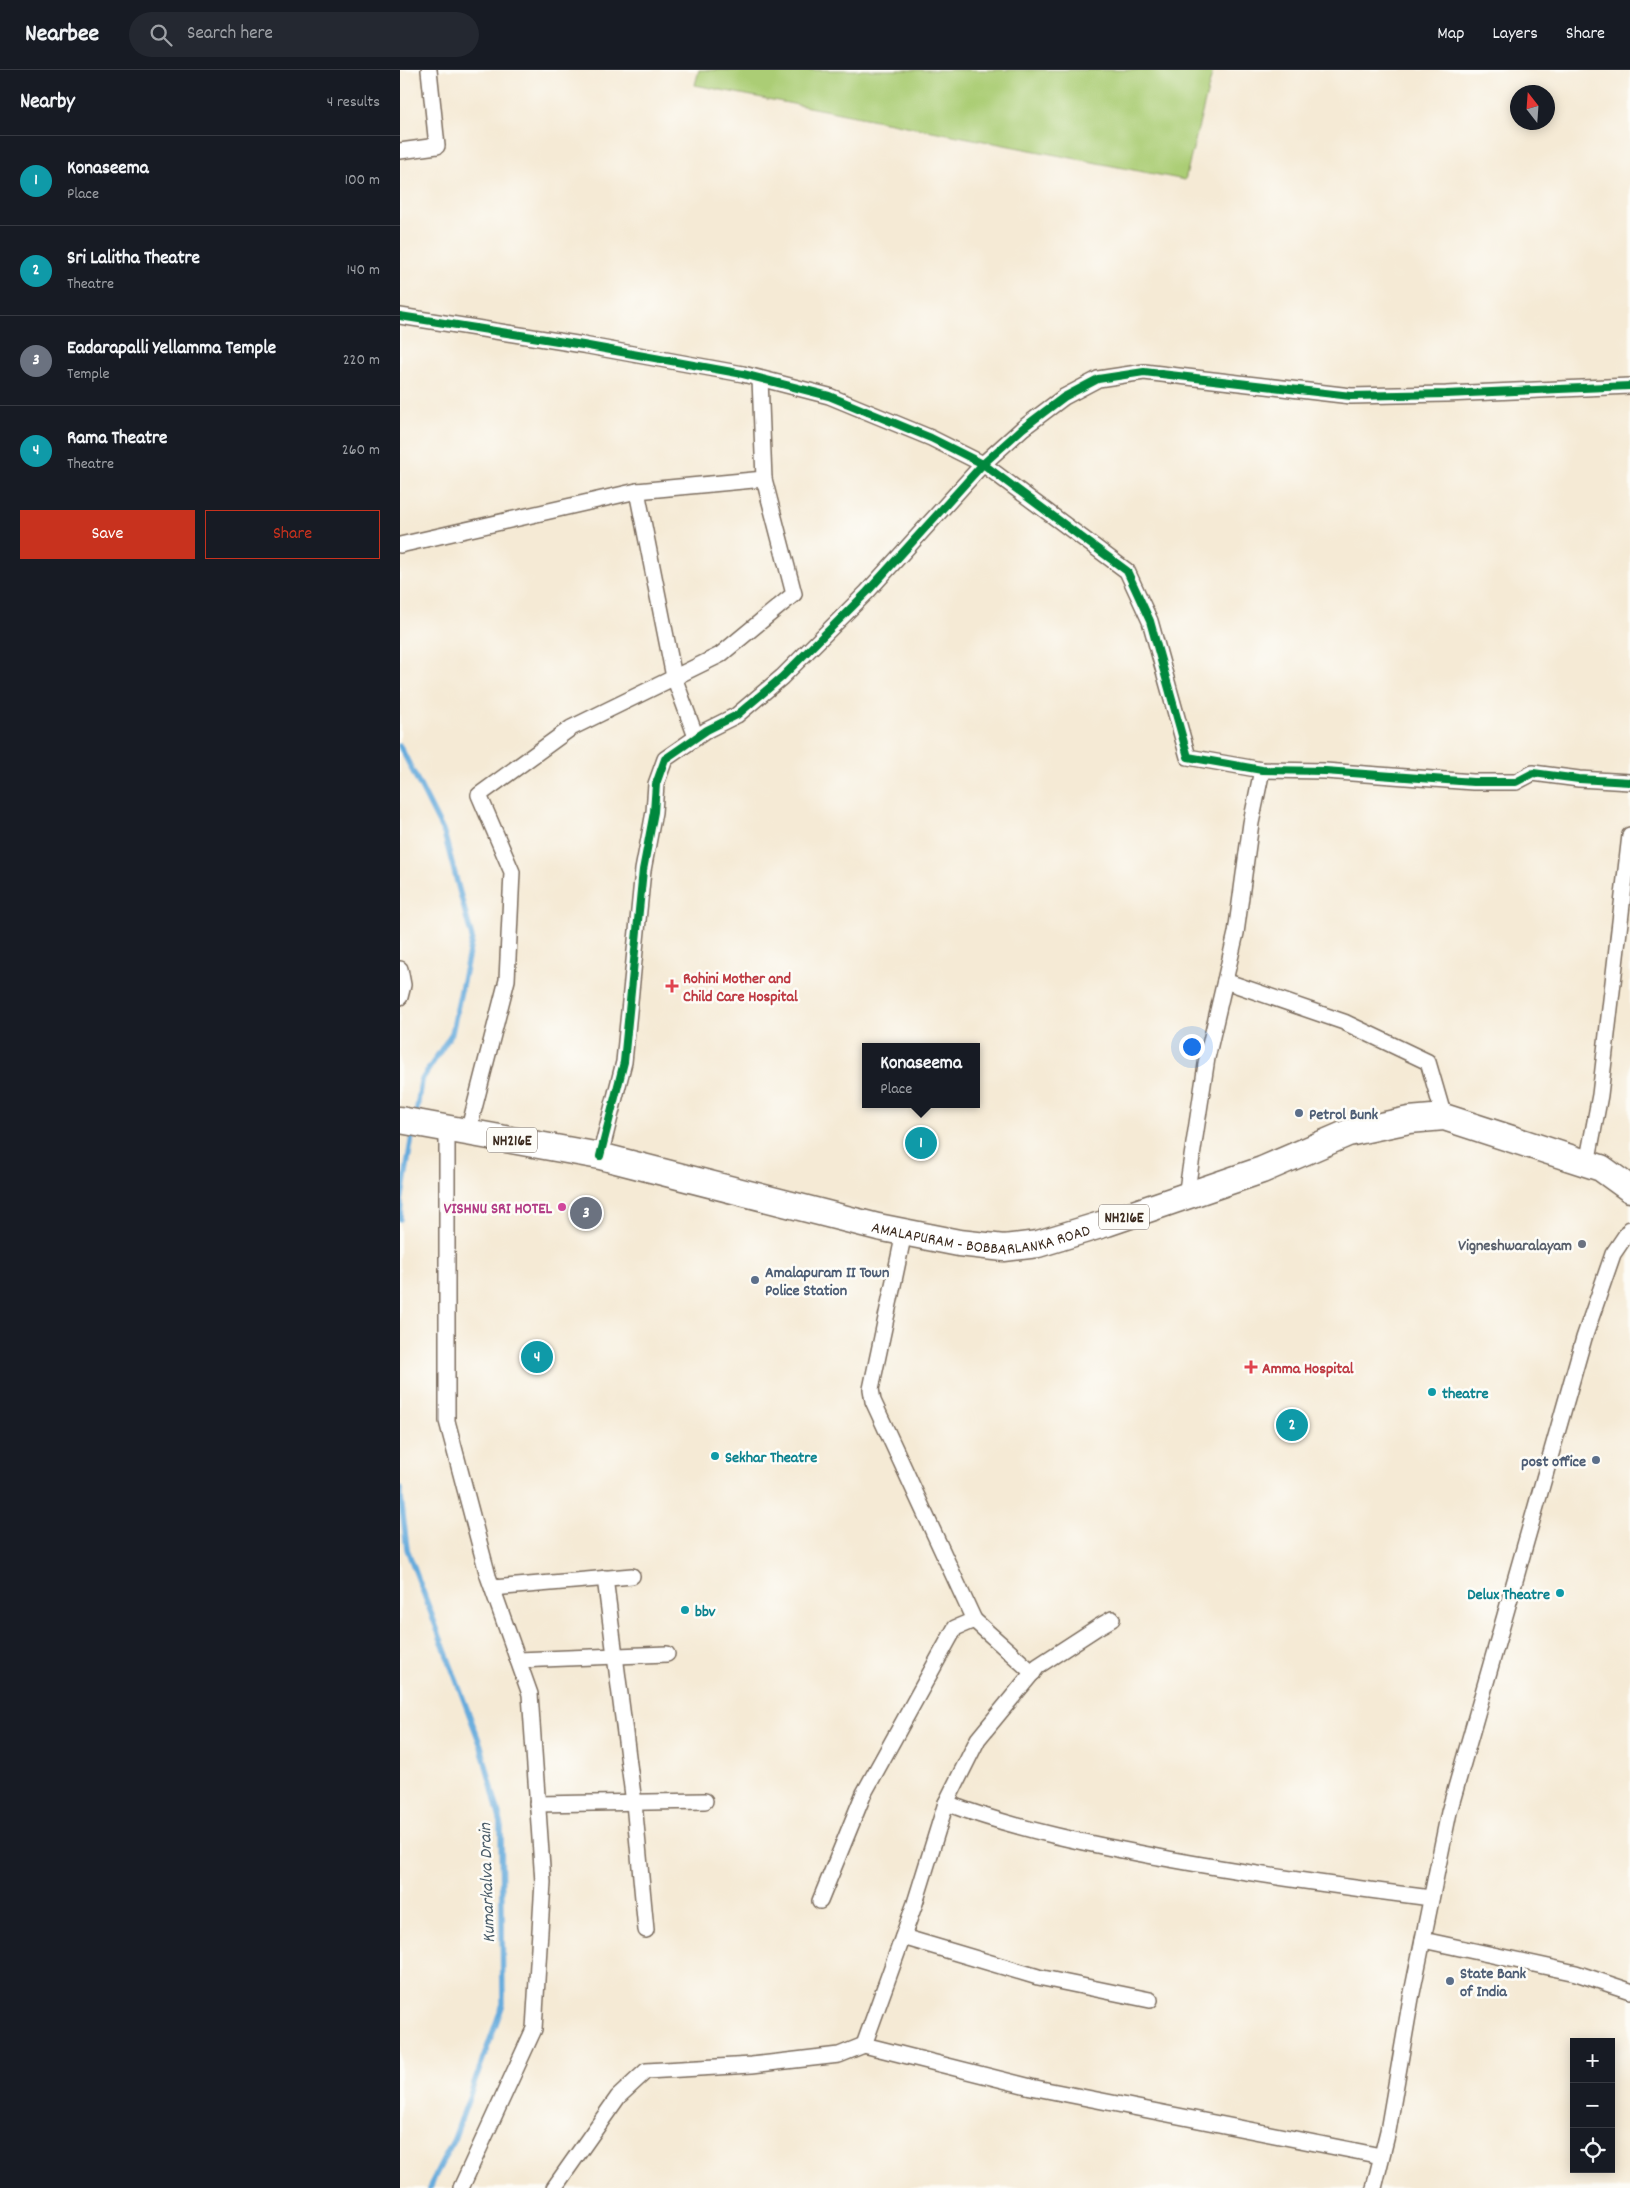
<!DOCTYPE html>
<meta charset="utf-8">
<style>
body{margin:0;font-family:Dekko,sans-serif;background:#242831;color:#f1f3f6}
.controls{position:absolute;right:15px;bottom:15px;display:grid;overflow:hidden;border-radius:0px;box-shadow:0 2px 12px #0003}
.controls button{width:45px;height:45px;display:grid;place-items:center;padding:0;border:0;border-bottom:1px solid #363941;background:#171b24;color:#f1f3f6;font:25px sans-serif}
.compass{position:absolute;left:1110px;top:15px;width:45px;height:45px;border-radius:50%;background:#171b24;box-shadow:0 2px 12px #0003;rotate:343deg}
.you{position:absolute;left:791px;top:976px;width:18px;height:18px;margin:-12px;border:4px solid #fff;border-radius:50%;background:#1a73e8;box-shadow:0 0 0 8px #1a73e833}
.badge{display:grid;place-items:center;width:32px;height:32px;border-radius:50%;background:#c8321e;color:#fff;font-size:16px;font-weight:700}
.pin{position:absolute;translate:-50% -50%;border:2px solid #fff;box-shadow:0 1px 5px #0006}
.popup{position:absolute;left:462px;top:973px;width:118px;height:65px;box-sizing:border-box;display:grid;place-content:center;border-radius:0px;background:#171b24;filter:drop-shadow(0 1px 4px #0005);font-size:16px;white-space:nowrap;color:#9ea1a6}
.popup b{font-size:19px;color:#f1f3f6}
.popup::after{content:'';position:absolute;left:50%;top:100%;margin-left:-10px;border:10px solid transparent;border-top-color:#171b24}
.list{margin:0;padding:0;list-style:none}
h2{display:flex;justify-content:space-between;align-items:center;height:65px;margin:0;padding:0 20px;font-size:21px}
h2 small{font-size:16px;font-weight:400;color:#9ea1a6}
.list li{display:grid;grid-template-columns:32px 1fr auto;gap:15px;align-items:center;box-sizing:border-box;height:90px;padding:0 20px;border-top:1px solid #363941}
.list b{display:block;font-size:19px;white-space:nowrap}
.list p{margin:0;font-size:16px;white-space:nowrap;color:#9ea1a6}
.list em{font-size:16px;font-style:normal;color:#9ea1a6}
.actions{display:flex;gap:10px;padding:15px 20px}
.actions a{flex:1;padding:11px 0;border:1px solid #c8321e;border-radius:0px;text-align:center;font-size:18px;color:#c8321e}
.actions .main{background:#c8321e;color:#fff}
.icon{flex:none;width:28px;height:28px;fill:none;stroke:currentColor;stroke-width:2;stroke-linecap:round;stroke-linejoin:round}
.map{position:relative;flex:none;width:1230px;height:2118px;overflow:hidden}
header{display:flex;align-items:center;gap:30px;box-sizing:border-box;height:70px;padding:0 25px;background:#171b24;border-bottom:1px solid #363941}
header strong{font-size:24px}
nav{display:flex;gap:28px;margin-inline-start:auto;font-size:18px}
.search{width:350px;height:45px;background:#242831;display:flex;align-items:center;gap:12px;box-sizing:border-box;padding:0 18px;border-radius:28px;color:#9ea1a6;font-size:19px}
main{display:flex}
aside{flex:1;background:#171b24}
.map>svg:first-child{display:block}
</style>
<header>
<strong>Nearbee</strong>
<div class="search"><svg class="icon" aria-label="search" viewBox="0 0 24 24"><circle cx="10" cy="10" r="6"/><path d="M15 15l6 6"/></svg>Search here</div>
<nav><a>Map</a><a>Layers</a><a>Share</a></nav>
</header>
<main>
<aside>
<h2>Nearby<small>4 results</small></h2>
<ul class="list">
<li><span class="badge" style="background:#0f9aa8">1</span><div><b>Konaseema</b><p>Place</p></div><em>100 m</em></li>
<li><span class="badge" style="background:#0f9aa8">2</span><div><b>Sri Lalitha Theatre</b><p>Theatre</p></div><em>140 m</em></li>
<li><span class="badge" style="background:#6b7280">3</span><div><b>Eadarapalli Yellamma Temple</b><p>Temple</p></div><em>220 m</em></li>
<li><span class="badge" style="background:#0f9aa8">4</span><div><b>Rama Theatre</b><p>Theatre</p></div><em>260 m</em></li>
</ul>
<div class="actions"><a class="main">Save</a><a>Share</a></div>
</aside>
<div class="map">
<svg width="1230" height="2118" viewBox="0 0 1230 2118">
<rect width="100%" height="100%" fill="#fdfcf7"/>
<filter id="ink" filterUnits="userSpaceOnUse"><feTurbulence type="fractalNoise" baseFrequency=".02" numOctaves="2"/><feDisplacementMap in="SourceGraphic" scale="10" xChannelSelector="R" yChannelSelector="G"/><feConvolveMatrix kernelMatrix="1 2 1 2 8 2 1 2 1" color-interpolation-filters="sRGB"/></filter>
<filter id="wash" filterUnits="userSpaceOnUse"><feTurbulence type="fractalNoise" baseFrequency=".0096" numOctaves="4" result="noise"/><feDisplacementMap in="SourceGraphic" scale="20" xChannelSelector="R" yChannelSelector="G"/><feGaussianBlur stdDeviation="1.12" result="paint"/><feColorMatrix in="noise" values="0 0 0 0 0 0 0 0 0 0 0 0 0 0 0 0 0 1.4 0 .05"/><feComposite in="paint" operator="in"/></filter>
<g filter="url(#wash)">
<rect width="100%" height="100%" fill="#f5ead5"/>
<polygon fill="#abcd75" stroke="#737c4a" points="299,0 813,0 785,110 295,15"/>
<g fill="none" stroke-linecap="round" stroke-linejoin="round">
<g stroke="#66abdc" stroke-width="5.5">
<polyline points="0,676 44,763 72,868 52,963 21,1011 16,1046"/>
<polyline points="0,1149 1,1132 13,1060"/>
<polyline points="0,1419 7,1479 81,1676 101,1753 103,1934 54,2069 29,2118"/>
</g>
</g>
</g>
<g filter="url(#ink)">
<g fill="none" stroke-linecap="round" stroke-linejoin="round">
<g stroke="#7c6d5e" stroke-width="18">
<g id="street">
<polyline points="0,81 37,76 29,0"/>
<polyline points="0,246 183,275 343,304 429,326 531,368 583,394 727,501 750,551 788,687 862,700 925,701 1073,712 1116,712 1133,703 1179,709 1230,712"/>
<polyline points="0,475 237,421"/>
<polyline points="296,667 274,607 237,421 364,409"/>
<polyline points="0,899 3,915 0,927"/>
<polyline points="825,911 944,952 1028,992 1044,1047"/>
<polyline points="47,1059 47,1351 88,1506 130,1624 143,1812 134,1959 61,2118"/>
<polyline points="68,1062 107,910 112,802 79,725 171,658 320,585 394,524 364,409 360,309"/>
<polyline points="200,1086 224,992 243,800 254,742 256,714 265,689 307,660 337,645 382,607 467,522 583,394 623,358 664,327 698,309 744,302 951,326 1046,324 1230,316"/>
<polyline points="1187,1094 1200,1025 1230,765"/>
<polyline points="786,1126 807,988 836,863 851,753 862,700"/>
<polyline points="504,1163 471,1319 473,1331 574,1550"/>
<polyline points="205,1508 234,1733 246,1860"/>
<polyline points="93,1518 232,1506"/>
<polyline points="712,1549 698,1557 638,1596 578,1669 546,1733 515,1833 464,1975 631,2017 981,2086"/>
<polyline points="118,1590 267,1584"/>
<path d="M 546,1733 C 618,1760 694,1775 769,1789 C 856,1805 944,1817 1031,1828"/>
<polyline points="137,1734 305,1731"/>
<polyline points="420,1831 464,1723 555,1558 574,1550 633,1603"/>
<polyline points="503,1867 638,1907 750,1930"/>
<polyline points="1023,1870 1176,1903 1230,1921"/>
<polyline points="154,2118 218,2027 246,2001 352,1995 439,1985 464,1975"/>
<polyline points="974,2118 988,2061 1011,1928 1049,1742 1184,1268 1213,1184 1230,1159"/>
</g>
</g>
<g stroke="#7c6d5e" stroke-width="29">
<g id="highway">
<path id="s1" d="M 0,1050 L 200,1086 L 478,1157 L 559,1173 L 604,1178 L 638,1174 L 707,1153 L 862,1100 L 948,1063 L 1009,1050 L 1044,1047 L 1201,1098 L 1230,1119"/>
</g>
</g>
<use href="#street" stroke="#fff" stroke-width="15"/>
<use href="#highway" stroke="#fff" stroke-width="26"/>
<g stroke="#fdfcf7" stroke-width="11">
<g id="cycleway">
<polyline points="0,246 183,275 343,304 429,326 531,368 583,394 727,501 750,551 788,687 862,700 925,701 1073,712 1116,712 1133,703 1179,709 1230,712"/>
<polyline points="200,1086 224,992 243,800 254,742 256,714 265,689 307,660 337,645 382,607 467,522 583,394 623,358 664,327 698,309 744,302 951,326 1046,324 1230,316"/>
</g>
</g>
<use href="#cycleway" stroke="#00873e" stroke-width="8"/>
</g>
</g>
<g fill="#e0444e" stroke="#fdfcf7" stroke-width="2">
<path d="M269.5 908.5h5v5h5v5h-5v5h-5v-5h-5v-5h5z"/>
<path d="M848.5 1289.5h5v5h5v5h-5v5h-5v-5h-5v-5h5z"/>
</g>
<g fill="#5c6f8a" stroke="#fdfcf7" stroke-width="2">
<circle cx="899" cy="1043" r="5"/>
<circle cx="355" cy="1210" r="5"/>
<circle cx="1196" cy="1390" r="5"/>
<circle cx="1050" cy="1911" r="5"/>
</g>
<circle fill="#d1479c" stroke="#fdfcf7" stroke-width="2" cx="162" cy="1137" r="5"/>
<circle fill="#6b7280" stroke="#fdfcf7" stroke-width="2" cx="1182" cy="1174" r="5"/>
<g fill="#0f9aa8" stroke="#fdfcf7" stroke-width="2">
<circle cx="1032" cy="1322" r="5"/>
<circle cx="315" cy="1386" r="5"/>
<circle cx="1160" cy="1523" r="5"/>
<circle cx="285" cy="1540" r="5"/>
</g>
<g text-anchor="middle" stroke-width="5" stroke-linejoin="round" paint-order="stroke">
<g fill="#fdfcf7" stroke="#75695f" stroke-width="1">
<rect x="87" y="1057.5" width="50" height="25" rx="4"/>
<rect x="699" y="1134.5" width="50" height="25" rx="4"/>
</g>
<g font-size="15" font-weight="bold" fill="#3b2a1e">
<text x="112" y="1075">NH216E</text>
<text x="724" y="1152">NH216E</text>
</g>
<g font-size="16" font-weight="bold" fill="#be3a42" stroke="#fdfcf7" text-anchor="start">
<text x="283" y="913">Rohini Mother and<tspan x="283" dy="18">Child Care Hospital</tspan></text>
<text x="862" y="1303">Amma Hospital</text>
</g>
<g font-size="16" font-weight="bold" fill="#4e5e75" stroke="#fdfcf7" text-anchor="start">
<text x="909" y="1049">Petrol Bunk</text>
<text x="365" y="1207">Amalapuram II Town<tspan x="365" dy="18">Police Station</tspan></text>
<text x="1186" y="1396" text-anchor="end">post office</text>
<text x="1060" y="1908">State Bank<tspan x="1060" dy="18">of India</tspan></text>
</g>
<g font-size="16" font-weight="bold" fill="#b23c85" stroke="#fdfcf7" text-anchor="end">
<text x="152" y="1143">VISHNU SRI HOTEL</text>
</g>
<g font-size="16" fill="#3b2a1e" stroke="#fdfcf7">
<text dy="6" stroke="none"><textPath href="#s1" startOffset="595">AMALAPURAM - BOBBARLANKA ROAD</textPath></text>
</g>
<g font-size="16" font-weight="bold" fill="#5b616d" stroke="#fdfcf7" text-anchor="end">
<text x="1172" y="1180">Vigneshwaralayam</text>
</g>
<g font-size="16" font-weight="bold" fill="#0d838f" stroke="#fdfcf7" text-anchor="start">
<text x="1042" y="1328">theatre</text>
<text x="325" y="1392">Sekhar Theatre</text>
<text x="1150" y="1529" text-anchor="end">Delux Theatre</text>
<text x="295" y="1546">bbv</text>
</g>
<g font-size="18" font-style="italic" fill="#4c5e6a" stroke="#fdfcf7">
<text transform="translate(86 1813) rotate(-92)" y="6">Kumarkalva Drain</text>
</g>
</g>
</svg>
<div class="controls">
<button>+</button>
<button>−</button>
<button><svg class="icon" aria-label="locate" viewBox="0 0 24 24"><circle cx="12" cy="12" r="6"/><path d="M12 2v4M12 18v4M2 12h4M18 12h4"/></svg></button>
</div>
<svg class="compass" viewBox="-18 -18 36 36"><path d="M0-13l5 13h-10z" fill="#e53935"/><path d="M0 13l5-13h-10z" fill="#9ea1a6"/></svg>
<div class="you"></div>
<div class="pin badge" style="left:521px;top:1073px;background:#0f9aa8">1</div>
<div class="popup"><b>Konaseema</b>Place</div>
<div class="pin badge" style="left:892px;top:1355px;background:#0f9aa8">2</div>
<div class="pin badge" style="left:186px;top:1143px;background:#6b7280">3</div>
<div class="pin badge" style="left:137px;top:1287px;background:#0f9aa8">4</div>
</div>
</main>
